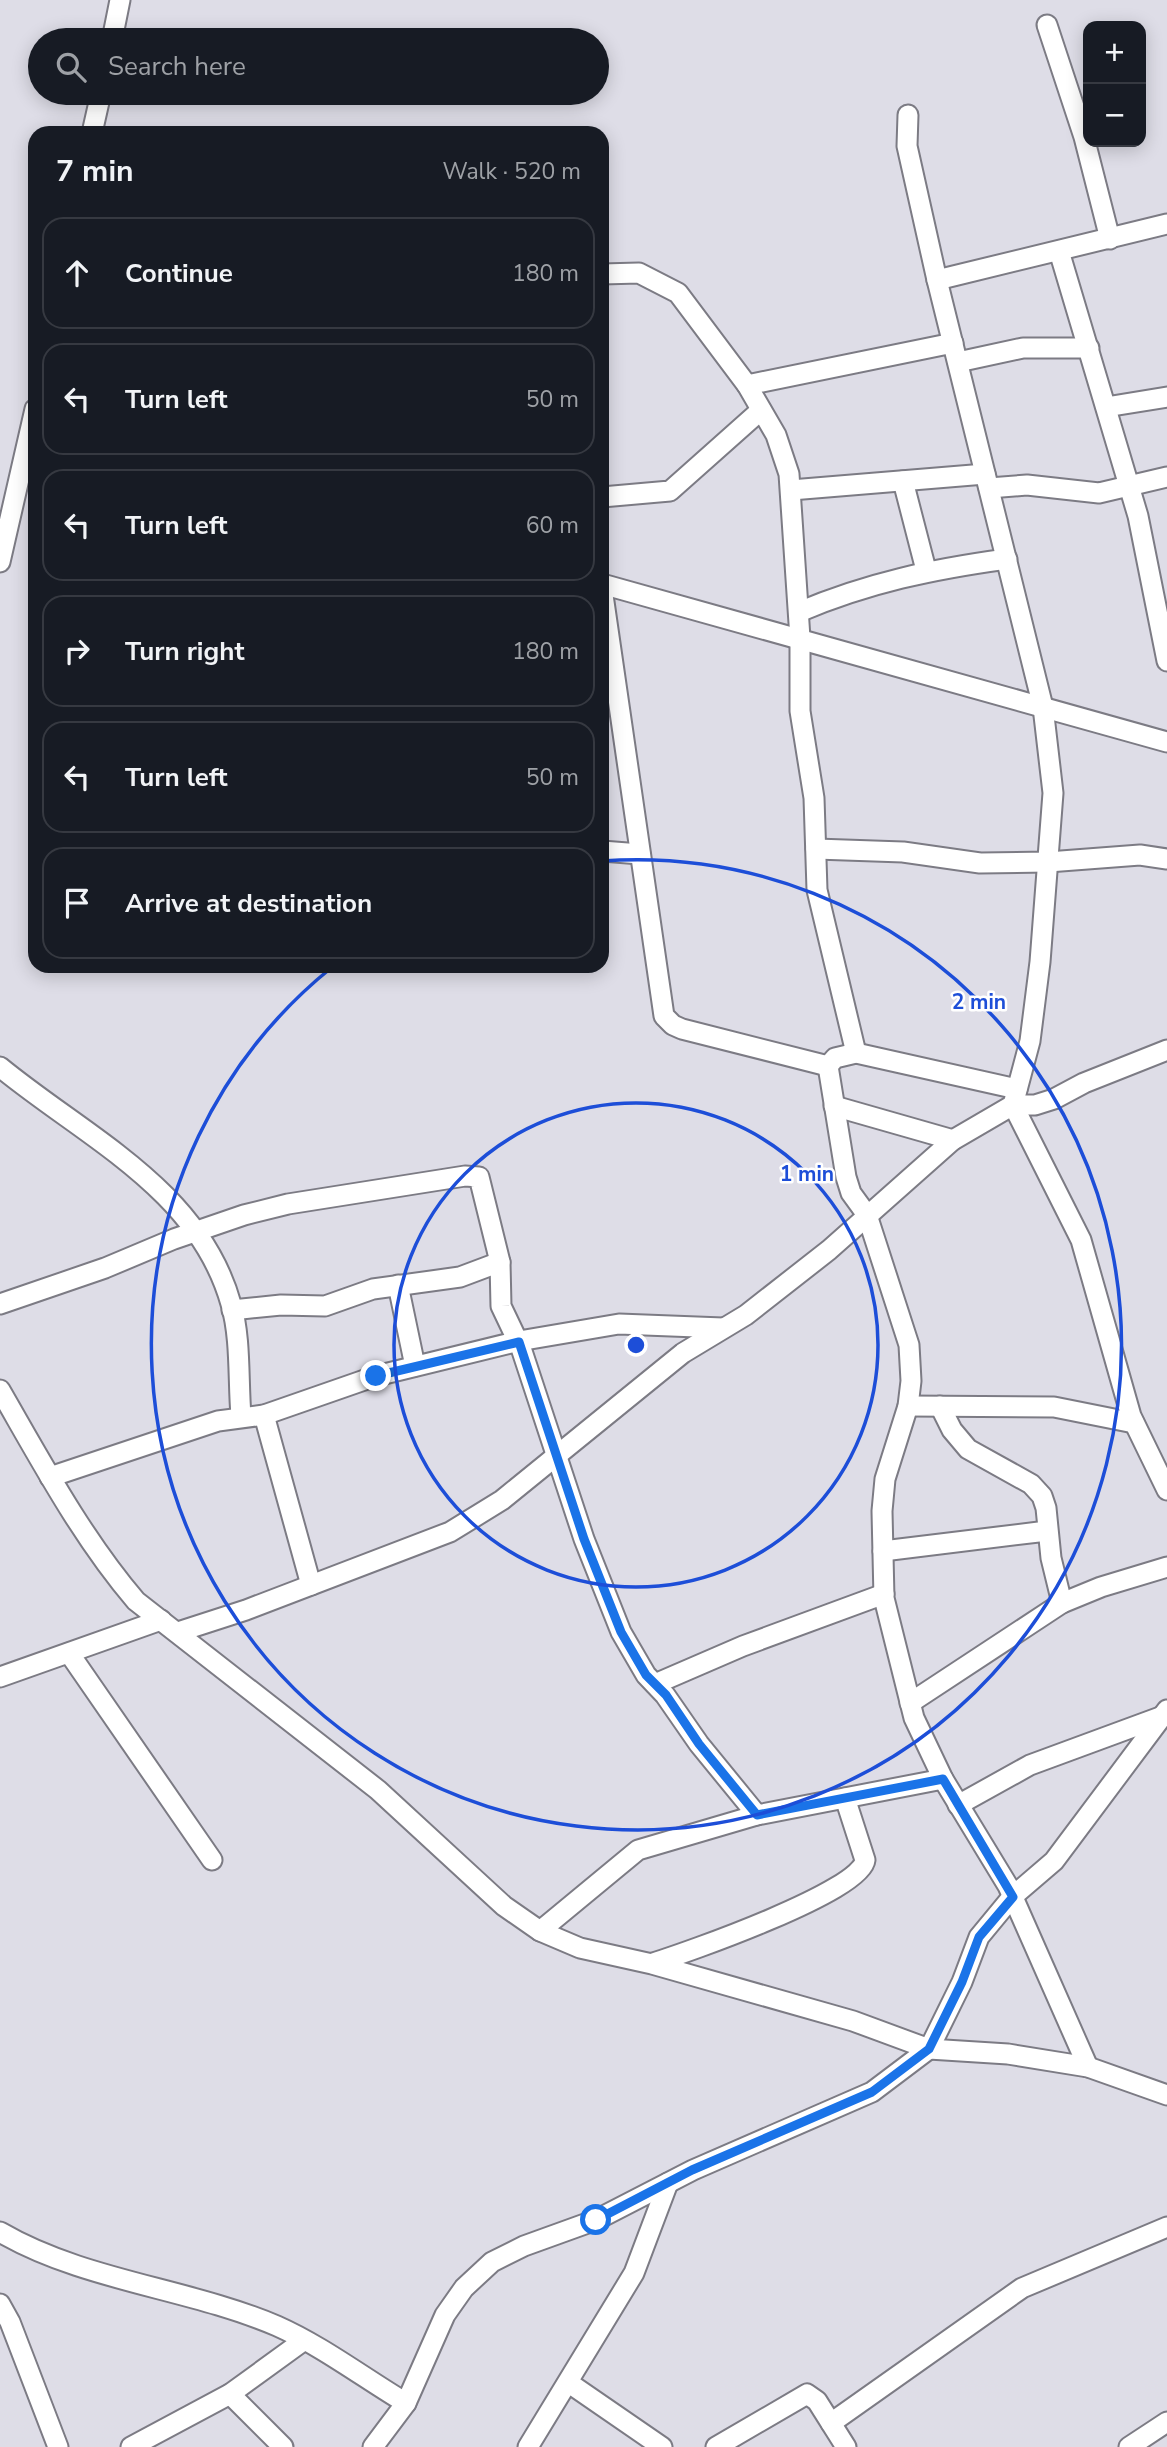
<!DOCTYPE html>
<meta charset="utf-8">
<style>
body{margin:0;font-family:"Nunito Sans",sans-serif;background:#20242c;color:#f1f3f6}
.controls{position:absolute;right:21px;top:21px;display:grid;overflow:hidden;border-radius:14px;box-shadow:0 4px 18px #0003}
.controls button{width:63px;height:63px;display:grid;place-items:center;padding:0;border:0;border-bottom:2px solid #363941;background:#171b24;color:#f1f3f6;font:35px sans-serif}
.stop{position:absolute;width:21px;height:21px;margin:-16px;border:5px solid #1a73e8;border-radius:50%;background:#fff}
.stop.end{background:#1a73e8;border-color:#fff;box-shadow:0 2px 7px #0008}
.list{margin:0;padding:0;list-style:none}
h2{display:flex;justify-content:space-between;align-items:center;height:91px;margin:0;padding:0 28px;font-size:30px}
h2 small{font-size:23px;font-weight:400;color:#9ea1a6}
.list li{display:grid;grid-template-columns:46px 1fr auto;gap:21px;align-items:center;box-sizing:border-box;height:112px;margin:0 14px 14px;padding:0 14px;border:2px solid #363941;border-radius:21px}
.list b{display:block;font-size:26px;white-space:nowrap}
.list em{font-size:23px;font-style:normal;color:#9ea1a6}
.icon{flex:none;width:38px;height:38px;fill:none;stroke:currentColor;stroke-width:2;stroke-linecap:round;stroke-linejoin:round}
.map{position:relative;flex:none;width:1167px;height:2447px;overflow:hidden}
.search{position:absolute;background:#171b24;box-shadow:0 4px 18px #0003;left:28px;top:28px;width:581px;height:77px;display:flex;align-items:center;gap:18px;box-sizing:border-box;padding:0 24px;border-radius:38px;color:#9ea1a6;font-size:26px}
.panel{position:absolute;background:#171b24;box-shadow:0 4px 18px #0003;left:28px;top:126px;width:581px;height:847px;border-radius:21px}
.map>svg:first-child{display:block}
</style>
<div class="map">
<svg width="1167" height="2447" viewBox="0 0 1167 2447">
<rect width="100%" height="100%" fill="#dedde7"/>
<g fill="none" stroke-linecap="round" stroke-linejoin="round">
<g stroke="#7c7b84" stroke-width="23">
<g id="minor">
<polyline points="1047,25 1084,137 1110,239"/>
<polyline points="112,40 120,0"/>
<polyline points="908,115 907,146 937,280 1043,707 1053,793 1040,962 1030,1041 1013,1105 1081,1240 1131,1416 1167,1490"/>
<polyline points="92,133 101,93"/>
<polyline points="1059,251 1138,516 1167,661"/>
<polyline points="602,274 639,273 678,293 747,385 776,435 789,474 800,638 800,711 814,798 817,890 856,1053"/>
<polyline points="937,280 1167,224"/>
<polyline points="958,362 1023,348 1089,348"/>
<polyline points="747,385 953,343"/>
<polyline points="1106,407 1167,397"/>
<polyline points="903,481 926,570"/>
<polyline points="989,488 1027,485 1099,493 1167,477"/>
<polyline points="791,490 985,474"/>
<polyline points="602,497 670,491 761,410"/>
<polyline points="0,562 35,409"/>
<polyline points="602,584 1167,742"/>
<polyline points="602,588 664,1016 673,1025 682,1029 828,1066"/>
<path d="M 799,612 C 867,583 933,569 1007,559"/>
<polyline points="816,849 903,852 980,863 1048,862 1140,855 1167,859"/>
<polyline points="602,851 640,854"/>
<path d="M 0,1067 C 85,1137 199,1189 231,1304 C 241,1338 238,1380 241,1416"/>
<polyline points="1017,1089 856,1053 835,1058 828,1066 846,1177 851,1193 867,1215 909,1345 911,1381 908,1406 885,1479 882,1511 884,1598 914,1718 943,1779 1008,1886 1088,2067"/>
<polyline points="834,1106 953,1140"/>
<polyline points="398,1285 415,1366"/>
<polyline points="0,1304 105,1268 174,1239 244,1215 288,1204 465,1176 479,1177 500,1262 501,1306 521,1348 584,1539 621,1632 646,1675 665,1695 699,1744 757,1815"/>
<polyline points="232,1310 281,1305 325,1306 373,1289 460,1277 500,1262"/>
<path d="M 0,1390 C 41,1461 82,1538 136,1601 L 378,1790 L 504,1906 L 540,1931 L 580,1948 L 652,1964 L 853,2021 L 929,2049 L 1008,2054 L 1088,2067 L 1167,2095"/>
<polyline points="908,1406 1054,1407 1134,1423"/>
<polyline points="940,1406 952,1430 968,1449 1031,1484 1042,1496 1046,1508 1051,1558 1062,1603"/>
<polyline points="264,1415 311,1585"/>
<polyline points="50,1477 218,1421 264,1415 376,1376 519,1341 619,1324 723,1328"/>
<polyline points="883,1551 1047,1531"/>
<polyline points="178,1632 246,1610 450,1532 502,1500 683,1353 746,1315 829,1250 953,1140 1013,1105 1035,1105 1054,1099 1084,1083 1167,1050"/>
<polyline points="69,1653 212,1860"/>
<polyline points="0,1677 161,1620"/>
<polyline points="655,1684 743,1646 884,1594"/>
<polyline points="910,1703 1062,1603 1101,1587 1167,1567"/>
<polyline points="958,1805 1030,1765 1163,1716"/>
<polyline points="540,1931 638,1850 757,1815 943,1779"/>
<path d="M 653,1963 C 686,1953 862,1891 865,1860 L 845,1798"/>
<path d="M 0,2232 C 84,2281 188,2288 277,2326 C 322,2346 364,2378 406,2403"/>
<polyline points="0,2304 10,2322 58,2447"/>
<polyline points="569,2383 662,2447"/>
<polyline points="230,2394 283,2447"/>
<polyline points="831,2423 1022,2288 1167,2227"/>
<polyline points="131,2447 230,2394 303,2341"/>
<polyline points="373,2447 406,2403 445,2315 464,2288 492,2262 524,2246 596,2220 693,2170 872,2092 929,2049 962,1982 979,1937 1012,1897 1054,1861 1167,1710"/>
<polyline points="528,2447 634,2273 668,2183"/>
<polyline points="716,2447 807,2394 817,2401 846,2447"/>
<polyline points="1129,2447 1167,2422"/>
</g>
</g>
<use href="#minor" stroke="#fff" stroke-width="19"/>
</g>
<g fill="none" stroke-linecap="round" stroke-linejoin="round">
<polyline stroke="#1a73e8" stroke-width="9" points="376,1376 519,1342 584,1539 621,1632 646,1675 666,1695 699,1744 757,1815 943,1779 1013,1897 979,1937 962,1982 929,2049 872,2092 692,2170 596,2220"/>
</g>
<g fill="none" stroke="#1d4ed8" stroke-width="3.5">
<circle cx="636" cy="1345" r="242"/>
<path d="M602 861A485 485 0 1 1 331 968"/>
</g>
<circle cx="636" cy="1345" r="10" fill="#1d4ed8" stroke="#fff" stroke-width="3.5"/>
<g font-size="21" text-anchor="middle" font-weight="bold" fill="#1d4ed8" stroke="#fff" stroke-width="5" stroke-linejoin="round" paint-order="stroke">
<text x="979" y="1009">2 min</text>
<text x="807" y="1181">1 min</text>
</g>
</svg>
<div class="controls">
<button>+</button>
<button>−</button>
</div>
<div class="stop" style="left:596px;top:2220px"></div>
<div class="stop end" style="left:376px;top:1376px"></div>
<div class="search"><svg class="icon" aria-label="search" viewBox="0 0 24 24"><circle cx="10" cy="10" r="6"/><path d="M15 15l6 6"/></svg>Search here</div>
<section class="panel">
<h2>7 min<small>Walk · 520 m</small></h2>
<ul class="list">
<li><svg class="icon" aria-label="ahead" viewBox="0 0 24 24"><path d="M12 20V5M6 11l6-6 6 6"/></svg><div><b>Continue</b></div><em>180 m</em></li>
<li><svg class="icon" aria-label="left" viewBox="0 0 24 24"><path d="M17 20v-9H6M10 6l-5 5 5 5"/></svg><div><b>Turn left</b></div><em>50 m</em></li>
<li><svg class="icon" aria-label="left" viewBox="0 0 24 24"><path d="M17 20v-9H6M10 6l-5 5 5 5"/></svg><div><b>Turn left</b></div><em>60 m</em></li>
<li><svg class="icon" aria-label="right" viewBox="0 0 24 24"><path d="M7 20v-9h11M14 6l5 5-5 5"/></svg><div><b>Turn right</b></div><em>180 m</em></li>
<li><svg class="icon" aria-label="left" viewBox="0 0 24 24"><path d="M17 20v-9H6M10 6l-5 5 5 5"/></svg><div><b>Turn left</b></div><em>50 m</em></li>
<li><svg class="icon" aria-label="arrive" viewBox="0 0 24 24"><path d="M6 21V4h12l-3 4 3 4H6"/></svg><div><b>Arrive at destination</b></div></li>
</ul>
</section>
</div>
